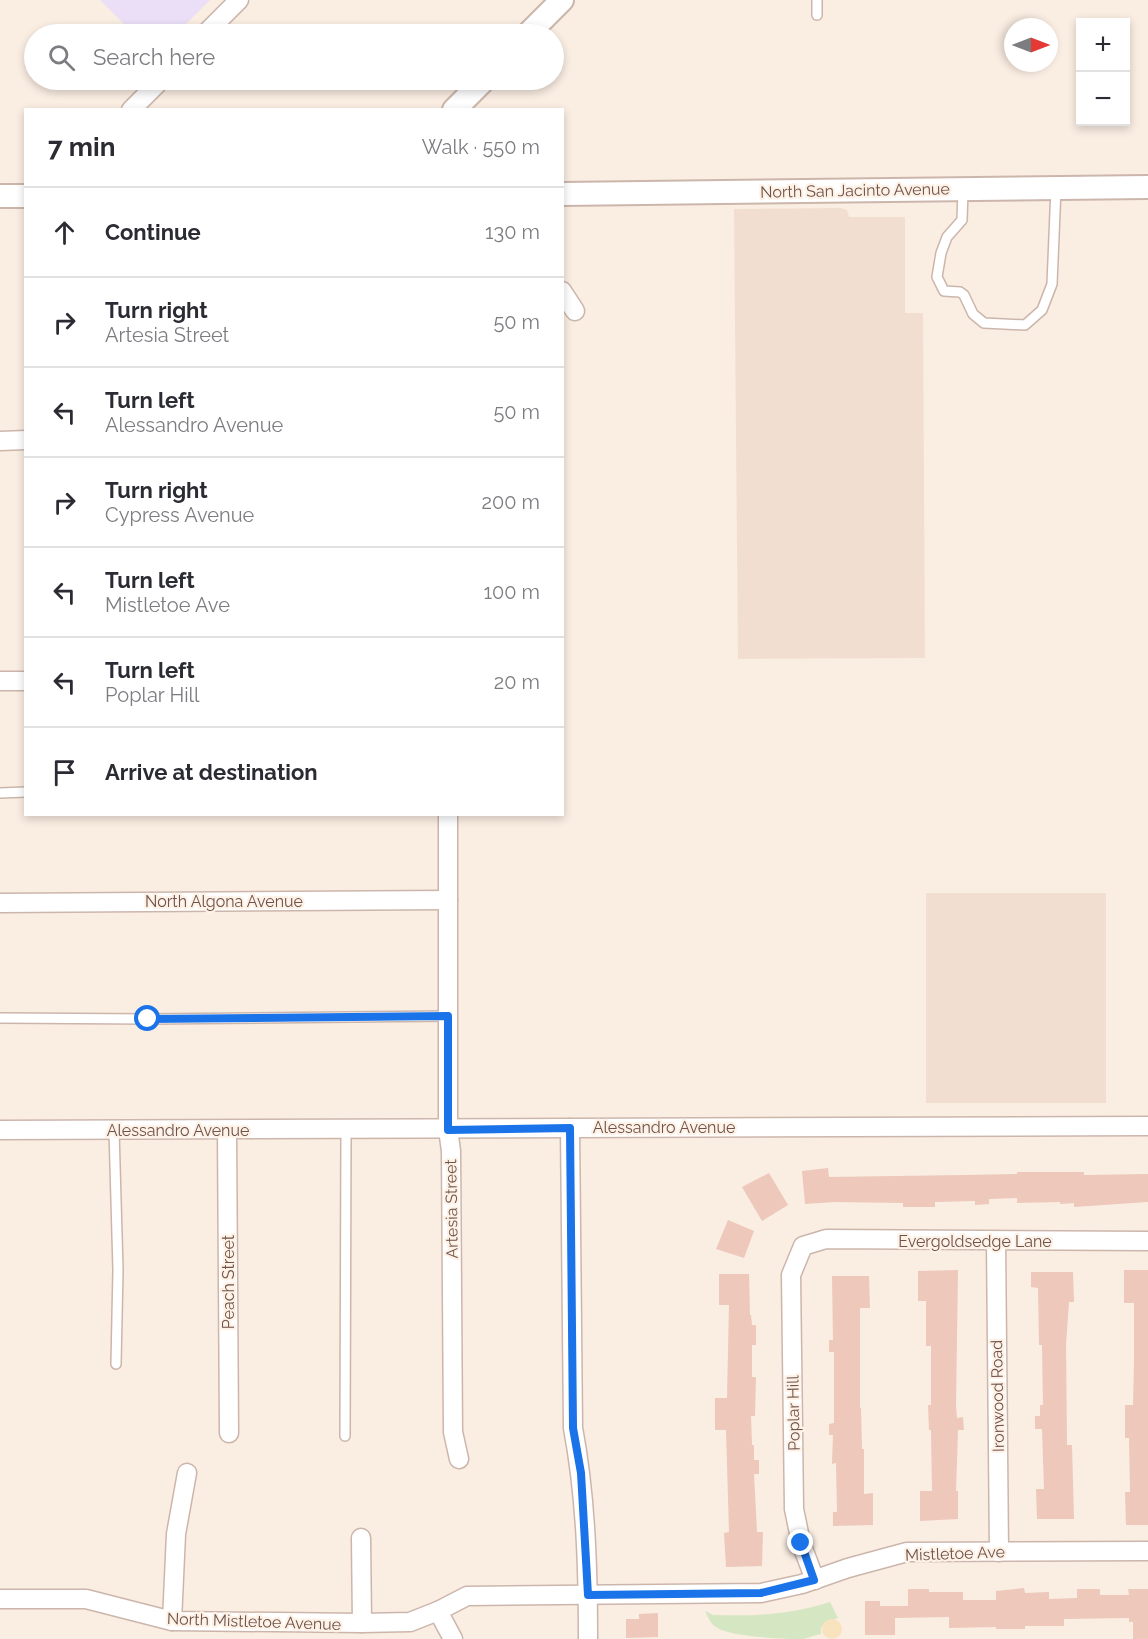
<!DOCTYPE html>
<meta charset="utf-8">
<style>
body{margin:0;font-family:Raleway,sans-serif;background:#f2f2f3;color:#2b2b33}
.controls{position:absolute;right:18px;top:18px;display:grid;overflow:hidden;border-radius:0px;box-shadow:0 3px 9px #0003}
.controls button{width:54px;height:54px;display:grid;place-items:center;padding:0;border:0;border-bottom:2px solid #e1e1e2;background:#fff;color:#2b2b33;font:30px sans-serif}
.compass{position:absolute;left:1004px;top:18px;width:54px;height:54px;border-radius:50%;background:#fff;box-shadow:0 3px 9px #0003;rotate:90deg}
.stop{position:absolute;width:18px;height:18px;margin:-14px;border:4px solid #1a73e8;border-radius:50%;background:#fff}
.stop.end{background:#1a73e8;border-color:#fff;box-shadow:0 2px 6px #0008}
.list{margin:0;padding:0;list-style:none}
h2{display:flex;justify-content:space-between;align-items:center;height:78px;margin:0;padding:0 24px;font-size:26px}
h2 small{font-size:20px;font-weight:400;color:#7c7c81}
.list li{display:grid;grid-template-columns:39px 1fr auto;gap:18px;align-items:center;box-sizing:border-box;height:90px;padding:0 24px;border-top:2px solid #e1e1e2}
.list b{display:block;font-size:22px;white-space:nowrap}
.list p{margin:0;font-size:20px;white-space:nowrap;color:#7c7c81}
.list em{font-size:20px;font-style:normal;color:#7c7c81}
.icon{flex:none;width:33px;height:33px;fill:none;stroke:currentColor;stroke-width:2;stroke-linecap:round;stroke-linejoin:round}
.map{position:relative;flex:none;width:1148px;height:1639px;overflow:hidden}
.search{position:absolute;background:#fff;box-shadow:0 3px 9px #0003;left:24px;top:24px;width:540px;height:66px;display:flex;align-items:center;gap:15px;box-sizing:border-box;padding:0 21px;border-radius:33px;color:#7c7c81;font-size:22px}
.panel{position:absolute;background:#fff;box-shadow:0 3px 9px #0003;left:24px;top:108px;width:540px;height:708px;border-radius:0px}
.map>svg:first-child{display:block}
</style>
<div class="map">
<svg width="1148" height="1639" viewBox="0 0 1148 1639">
<rect width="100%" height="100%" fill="#faede2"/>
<g fill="#f1ded1">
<polygon points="841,208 847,210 849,217 905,217 905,313 923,313 925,658 738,659 734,209"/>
<rect x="926" y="893" width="180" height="210"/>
</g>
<polygon fill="#eadff6" points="100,0 210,0 176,34 134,34"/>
<path fill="#d5e6c2" d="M 830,1602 L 838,1618 L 825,1622 L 821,1628 L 821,1634 C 814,1635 809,1638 803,1639 C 785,1639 729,1637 716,1627 C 710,1623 708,1617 705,1611 L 713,1615 C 757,1616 788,1615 830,1602 Z"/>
<circle fill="#f8e3be" cx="832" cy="1629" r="10"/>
<g fill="#edc8bb">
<polygon points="828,1168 829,1177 964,1175 1017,1174 1017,1172 1084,1172 1084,1175 1148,1174 1148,1202 1074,1207 1074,1203 1060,1204 1060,1202 1017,1203 1017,1198 989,1199 989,1204 975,1205 975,1201 935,1202 935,1207 903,1207 903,1203 835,1202 805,1204 802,1171"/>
<polygon points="769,1173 788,1205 762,1221 742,1187"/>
<polygon points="728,1220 754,1231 744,1258 716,1249"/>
<polygon points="958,1270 956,1405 957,1418 963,1417 964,1430 958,1430 956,1491 958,1491 958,1519 920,1521 920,1491 932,1491 931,1430 929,1430 928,1405 931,1405 931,1346 926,1346 926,1301 918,1301 918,1271"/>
<polygon points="1124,1270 1148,1270 1148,1525 1126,1525 1125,1492 1130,1492 1129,1438 1125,1438 1125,1405 1133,1405 1134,1362 1134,1303 1124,1303"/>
<polygon points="1031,1272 1073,1272 1074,1302 1069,1302 1066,1344 1067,1445 1072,1445 1074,1519 1037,1519 1036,1489 1044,1489 1042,1429 1035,1429 1035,1416 1040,1416 1040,1405 1043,1405 1042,1345 1039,1345 1038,1288 1031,1287"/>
<polygon points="719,1274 749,1274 750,1315 751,1315 752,1325 756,1325 756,1345 752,1345 752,1377 756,1377 755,1416 751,1416 752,1445 754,1445 754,1460 759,1460 759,1474 754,1474 757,1532 763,1532 762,1566 726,1567 724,1533 729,1532 726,1430 715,1430 715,1398 727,1398 729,1305 719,1305"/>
<polygon points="832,1276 869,1276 870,1308 860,1308 860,1408 861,1408 862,1449 864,1449 864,1494 873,1493 873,1525 833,1526 833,1512 837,1512 836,1463 832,1464 833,1435 829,1435 829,1424 834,1423 834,1352 829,1352 829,1340 833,1340"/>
<polygon points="1024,1588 1025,1593 1049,1592 1049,1599 1077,1598 1077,1589 1100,1589 1100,1595 1129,1595 1128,1589 1148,1589 1148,1639 1133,1639 1133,1622 1129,1622 1129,1618 1064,1619 1064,1626 1025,1626 1025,1629 996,1629 996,1627 949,1628 949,1617 895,1618 895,1635 865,1635 865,1601 880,1601 880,1606 908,1606 908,1589 929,1589 929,1592 963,1592 963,1600 996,1600 996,1591"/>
<polygon points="658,1613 658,1637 626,1638 626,1619 639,1619 639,1614"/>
</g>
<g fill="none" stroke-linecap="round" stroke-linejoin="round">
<g stroke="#ccb6ac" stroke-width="12">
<g id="service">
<polyline points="817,0 817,15"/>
<polyline points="963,190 962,220 947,237 941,253 937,277 944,291 960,292 964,295 973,314 984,323 1025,325 1042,310 1052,284 1056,188"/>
<polyline points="0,793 26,792"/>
<polyline points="0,1018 149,1019 448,1016"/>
<polyline points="114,1130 118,1270 116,1364"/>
<polyline points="345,1436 346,1130"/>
</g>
</g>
<g stroke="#ccb6ac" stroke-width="21">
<g id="minor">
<polyline points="205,34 239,0"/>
<polyline points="131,110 161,80"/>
<polyline points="562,291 575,311"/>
<polyline points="0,441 26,440"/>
<polyline points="0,681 26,681"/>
<polyline points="448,814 448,1129 451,1151 453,1432 459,1459"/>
<polyline points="0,903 448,900"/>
<path d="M 570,1128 L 573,1428 C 586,1497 588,1569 588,1639"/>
<polyline points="0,1130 1148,1126"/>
<polyline points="227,1130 229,1433"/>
<polyline points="996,1241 999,1552"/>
<polyline points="361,1538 362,1623"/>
<polyline points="815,1580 801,1543 794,1509 791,1275 803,1246 826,1239 1148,1241"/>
<polyline points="0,1599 86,1599 172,1621 362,1623 410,1622 438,1611 467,1596 761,1593 802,1584 848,1568 907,1552 1148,1551"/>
<polyline points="438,1611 453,1639"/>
<polyline points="172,1621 176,1534 187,1473"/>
</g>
</g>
<g stroke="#ccb6ac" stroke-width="26">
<g id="tertiary">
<polyline points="528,34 562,0"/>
<polyline points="454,110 484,80"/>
<polyline points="562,194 1148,187"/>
<polyline points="0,196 26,196"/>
</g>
</g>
<use href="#service" stroke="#fff" stroke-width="9"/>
<use href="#minor" stroke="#fff" stroke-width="18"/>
<use href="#tertiary" stroke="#fff" stroke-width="22"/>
</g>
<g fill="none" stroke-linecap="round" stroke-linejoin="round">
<polyline stroke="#1a73e8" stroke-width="8" points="148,1019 448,1016 448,1130 570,1128 573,1428 581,1473 588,1595 761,1593 814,1580 801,1543"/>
</g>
<g text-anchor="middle" stroke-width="4.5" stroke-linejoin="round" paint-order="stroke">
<g font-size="16" fill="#6f524a" stroke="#fef2e7">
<text transform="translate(855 190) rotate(-1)" y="6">North San Jacinto Avenue</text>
<text x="224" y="907">North Algona Avenue</text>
<text x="664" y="1133">Alessandro Avenue</text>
<text x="178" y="1136">Alessandro Avenue</text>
<text transform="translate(451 1209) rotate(-91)" y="6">Artesia Street</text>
<text x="975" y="1247">Evergoldsedge Lane</text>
<text transform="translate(228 1282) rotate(-90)" y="6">Peach Street</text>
<text transform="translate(997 1396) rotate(-91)" y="6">Ironwood Road</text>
<text transform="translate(793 1413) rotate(-91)" y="6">Poplar Hill</text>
<text transform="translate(955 1553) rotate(-2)" y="6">Mistletoe Ave</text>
<text transform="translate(254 1621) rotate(2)" y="6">North Mistletoe Avenue</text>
</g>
</g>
</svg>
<div class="controls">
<button>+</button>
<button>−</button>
</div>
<svg class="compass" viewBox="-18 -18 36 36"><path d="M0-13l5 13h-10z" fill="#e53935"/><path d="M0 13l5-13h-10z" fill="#7c7c81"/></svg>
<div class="stop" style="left:148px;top:1019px"></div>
<div class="stop end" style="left:801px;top:1543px"></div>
<div class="search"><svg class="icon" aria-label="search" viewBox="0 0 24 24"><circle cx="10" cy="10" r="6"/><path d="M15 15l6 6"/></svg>Search here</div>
<section class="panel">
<h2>7 min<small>Walk · 550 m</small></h2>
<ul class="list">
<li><svg class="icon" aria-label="ahead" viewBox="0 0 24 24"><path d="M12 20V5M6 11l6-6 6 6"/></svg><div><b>Continue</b></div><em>130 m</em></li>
<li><svg class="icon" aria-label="right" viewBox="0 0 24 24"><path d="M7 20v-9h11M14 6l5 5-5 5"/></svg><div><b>Turn right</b><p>Artesia Street</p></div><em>50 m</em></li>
<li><svg class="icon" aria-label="left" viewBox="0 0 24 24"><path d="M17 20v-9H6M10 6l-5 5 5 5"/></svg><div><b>Turn left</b><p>Alessandro Avenue</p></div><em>50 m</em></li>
<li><svg class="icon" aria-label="right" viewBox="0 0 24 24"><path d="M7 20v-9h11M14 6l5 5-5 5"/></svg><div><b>Turn right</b><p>Cypress Avenue</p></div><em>200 m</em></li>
<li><svg class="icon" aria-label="left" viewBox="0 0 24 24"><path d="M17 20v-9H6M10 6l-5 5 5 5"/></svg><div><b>Turn left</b><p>Mistletoe Ave</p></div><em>100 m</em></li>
<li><svg class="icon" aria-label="left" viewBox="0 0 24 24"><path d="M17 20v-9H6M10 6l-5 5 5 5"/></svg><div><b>Turn left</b><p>Poplar Hill</p></div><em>20 m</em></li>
<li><svg class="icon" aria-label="arrive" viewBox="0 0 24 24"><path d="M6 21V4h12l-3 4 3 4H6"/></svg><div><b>Arrive at destination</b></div></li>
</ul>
</section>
</div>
